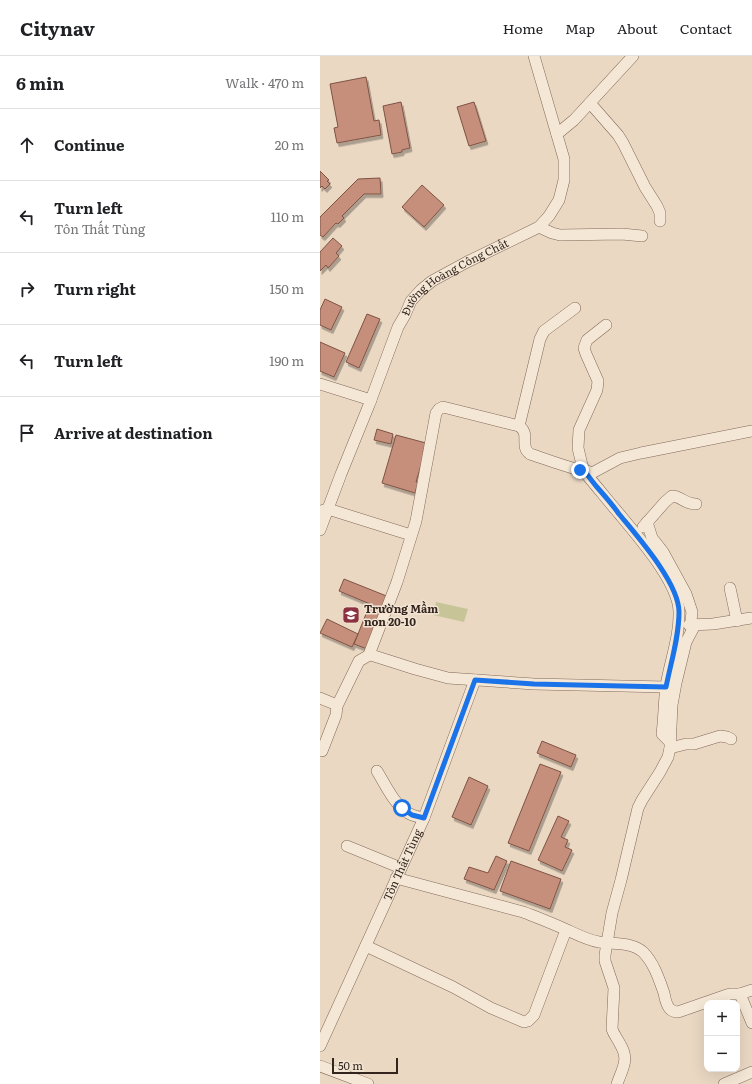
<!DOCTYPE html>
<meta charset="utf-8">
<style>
body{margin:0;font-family:Literata,serif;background:#f6f6f6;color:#202124}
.controls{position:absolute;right:12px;bottom:12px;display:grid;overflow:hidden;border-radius:8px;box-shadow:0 4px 16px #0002}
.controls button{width:36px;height:36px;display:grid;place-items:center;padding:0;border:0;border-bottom:1px solid #e0e0e0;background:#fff;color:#202124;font:20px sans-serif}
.scale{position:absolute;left:12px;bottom:10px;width:66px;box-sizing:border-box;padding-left:4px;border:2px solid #33251e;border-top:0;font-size:11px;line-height:14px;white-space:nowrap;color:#33251e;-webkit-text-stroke:3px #f2e4d2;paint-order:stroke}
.stop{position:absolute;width:12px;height:12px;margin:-9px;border:3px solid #1a73e8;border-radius:50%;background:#fff}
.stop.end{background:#1a73e8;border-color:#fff;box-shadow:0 1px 4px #0008}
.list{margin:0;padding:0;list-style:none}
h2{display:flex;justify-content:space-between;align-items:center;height:52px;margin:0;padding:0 16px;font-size:17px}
h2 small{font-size:13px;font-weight:400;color:#757577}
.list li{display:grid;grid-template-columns:26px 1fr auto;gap:12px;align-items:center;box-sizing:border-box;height:72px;padding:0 16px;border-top:1px solid #e0e0e0}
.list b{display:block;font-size:15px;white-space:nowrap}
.list p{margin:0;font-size:13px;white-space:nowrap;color:#757577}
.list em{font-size:13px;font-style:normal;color:#757577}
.icon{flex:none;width:22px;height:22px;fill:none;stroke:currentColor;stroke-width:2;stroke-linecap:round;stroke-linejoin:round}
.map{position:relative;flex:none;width:432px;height:1028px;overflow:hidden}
header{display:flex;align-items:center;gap:24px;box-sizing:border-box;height:56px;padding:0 20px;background:#fff;border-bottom:1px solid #e0e0e0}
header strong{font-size:19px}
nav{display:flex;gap:22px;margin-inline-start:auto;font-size:14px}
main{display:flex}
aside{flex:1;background:#fff}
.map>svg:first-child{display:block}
</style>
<header>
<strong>Citynav</strong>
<nav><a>Home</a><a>Map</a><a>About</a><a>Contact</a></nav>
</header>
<main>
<aside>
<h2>6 min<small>Walk · 470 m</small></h2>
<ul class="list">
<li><svg class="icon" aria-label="ahead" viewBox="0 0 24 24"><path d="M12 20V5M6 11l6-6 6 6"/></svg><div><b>Continue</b></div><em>20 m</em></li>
<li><svg class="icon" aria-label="left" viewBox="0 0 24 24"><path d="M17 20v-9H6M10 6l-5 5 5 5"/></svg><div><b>Turn left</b><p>Tôn Thất Tùng</p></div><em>110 m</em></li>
<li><svg class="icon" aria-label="right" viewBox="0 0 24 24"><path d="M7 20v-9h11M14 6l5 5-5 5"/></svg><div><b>Turn right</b></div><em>150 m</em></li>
<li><svg class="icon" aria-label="left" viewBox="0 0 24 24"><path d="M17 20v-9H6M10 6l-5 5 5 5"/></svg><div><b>Turn left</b></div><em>190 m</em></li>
<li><svg class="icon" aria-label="arrive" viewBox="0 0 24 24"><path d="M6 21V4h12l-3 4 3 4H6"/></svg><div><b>Arrive at destination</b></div></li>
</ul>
</aside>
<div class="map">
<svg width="432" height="1028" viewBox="0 0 432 1028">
<defs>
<filter id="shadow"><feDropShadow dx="2" dy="3.5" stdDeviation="0" flood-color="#0004"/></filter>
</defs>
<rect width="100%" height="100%" fill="#ead8c3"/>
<polygon fill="#c7c598" points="116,546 148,553 144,566 113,559"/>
<g fill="#c58f7c" stroke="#7f5243" filter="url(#shadow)">
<polygon points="46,21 54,65 59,64 61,79 17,87 14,72 18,71 10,28"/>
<polygon points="81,46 90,92 82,94 82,96 72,98 63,50"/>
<polygon points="154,46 166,85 149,90 137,51"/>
<polygon points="0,115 9,124 7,125 10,128 5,133 2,130 0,132"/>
<polygon points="60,122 61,138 44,138 22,160 24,162 18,168 16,167 3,181 0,179 0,161 38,123"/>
<polygon points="102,129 124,149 104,171 82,151"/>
<polygon points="13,182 22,190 16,197 19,200 8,212 6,209 0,215 0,196"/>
<polygon points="5,243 22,251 11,274 0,269 0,254"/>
<polygon points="47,258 60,263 39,312 26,306"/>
<polygon points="0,286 25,297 14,321 0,315"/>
<polygon points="57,373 73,378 71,388 54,384"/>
<polygon points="76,379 106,387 103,396 105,396 96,426 98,427 95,437 62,427"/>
<polygon points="24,523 69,541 47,593 34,588 50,548 19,535"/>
<polygon points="7,563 38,578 32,591 0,577"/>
<polygon points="222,685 256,699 251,711 217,697"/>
<polygon points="220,708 241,716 209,795 188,787"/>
<polygon points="149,721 168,730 151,769 132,761"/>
<polygon points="238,760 249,765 241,781 248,784 245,791 252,794 242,815 218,804"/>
<polygon points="176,800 187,805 174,834 144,823 149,811 168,817"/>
<polygon points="191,805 241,823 230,853 180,835"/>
</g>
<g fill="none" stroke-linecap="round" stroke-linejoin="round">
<g stroke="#826a5b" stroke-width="12">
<g id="minor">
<polyline points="270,47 298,79 303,87 325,131 337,150 340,157 340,165"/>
<polyline points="237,78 254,64 313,0"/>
<polyline points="219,171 232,177 240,179 302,178 322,180"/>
<path d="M 286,269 L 267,284 L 264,292 L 266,298 L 278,325 L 277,334 L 259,374 L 258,392 L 262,409 L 266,418 C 278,432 289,446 301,460 C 319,482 358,526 359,555 C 360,580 350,605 346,630 C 344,646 344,662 342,678 L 351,687"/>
<polyline points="0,328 51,344"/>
<polyline points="199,370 220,283 224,275 255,252"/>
<polyline points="1,455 8,453 91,479"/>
<path d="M 323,471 L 345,446 L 352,440 C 361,440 364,448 376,448"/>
<path id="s1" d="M 0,474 L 21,418 L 49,349 L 78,271 L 85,259 L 91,245 L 101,234 L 112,225 L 147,206 L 219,171 L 229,160 L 239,144 L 244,124 L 244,103 L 214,0"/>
<polyline points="410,532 417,565"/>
<polyline points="369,569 393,568 431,562"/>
<path d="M 346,631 L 214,628 L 128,622 L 95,613 L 51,599 L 50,596 L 77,526 L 96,465 L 116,357 L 119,353 L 123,351 L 199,370 C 211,378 199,390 210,398 C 225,403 241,409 256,413 C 262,415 268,414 272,417 L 300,402 L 321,397 L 432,375"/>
<polyline points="0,642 17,649"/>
<polyline points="350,692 366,688 374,688 400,680 407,681 411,683"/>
<polyline points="2,695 16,659 17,650 39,605 51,598"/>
<path d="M 57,715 C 66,730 74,748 88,757 C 93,760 98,761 104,762"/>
<polyline points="27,790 81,812"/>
<path d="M 76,822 L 203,856 C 217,861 231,867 245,873 C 256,878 267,884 279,886 C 294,888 311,886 323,896 C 334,907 339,923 344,937 C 345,942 346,949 350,953 C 353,956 355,956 358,956 L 404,940 L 410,938 L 420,938 L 432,967"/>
<polyline points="46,890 133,931 171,952 204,966 208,965 214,959 246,874"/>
<polyline points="420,938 432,934"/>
<path id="s2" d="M 0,990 L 104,762 L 155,624"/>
<polyline points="0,1010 48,1028"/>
<path d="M 297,1028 C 302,1013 310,1004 300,988 C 297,982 294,979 292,973 L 294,932 L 285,905 L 285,899 L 292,857 L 301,824 L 318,752 L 322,744 L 340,716 L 348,701 L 350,692 L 352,649 L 356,627 L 366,586 L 375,569 L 371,564 L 372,556 L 366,538 L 343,496 L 332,482 L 327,466"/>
<polyline points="404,1028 432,1016"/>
</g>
</g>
<use href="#minor" stroke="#f5e7d5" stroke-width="11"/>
</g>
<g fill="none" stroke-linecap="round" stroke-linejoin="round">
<path stroke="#1a73e8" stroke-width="5" d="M 82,752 L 92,759 L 104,762 L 155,624 L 214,628 L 346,631 C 351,606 359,581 359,556 C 359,527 317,480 299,458 C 292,448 284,439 276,430 C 272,425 268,420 265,415 L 260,414"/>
</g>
<defs>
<g id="school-square" transform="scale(0.9)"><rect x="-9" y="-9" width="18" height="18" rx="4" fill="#8c3140" stroke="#f2e4d2"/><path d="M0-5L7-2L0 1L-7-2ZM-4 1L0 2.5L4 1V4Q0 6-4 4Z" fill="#fff"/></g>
</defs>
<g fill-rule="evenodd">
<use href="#school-square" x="31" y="559"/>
</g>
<g text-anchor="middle" stroke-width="3" stroke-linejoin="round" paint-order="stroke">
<g font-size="11" fill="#33251e" stroke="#f2e4d2">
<text dy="4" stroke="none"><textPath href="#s1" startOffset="296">Đường Hoàng Công Chất</textPath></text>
<text dy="4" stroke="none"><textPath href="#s2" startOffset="199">Tôn Thất Tùng</textPath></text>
</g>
<g font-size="11" font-weight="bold" fill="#33251e" stroke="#f2e4d2" text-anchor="start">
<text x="44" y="557">Trường Mầm<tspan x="44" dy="13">non 20-10</tspan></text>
</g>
</g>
</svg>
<div class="controls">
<button>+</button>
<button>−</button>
</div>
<div class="scale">50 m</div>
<div class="stop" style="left:82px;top:752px"></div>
<div class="stop end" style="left:260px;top:414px"></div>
</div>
</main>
